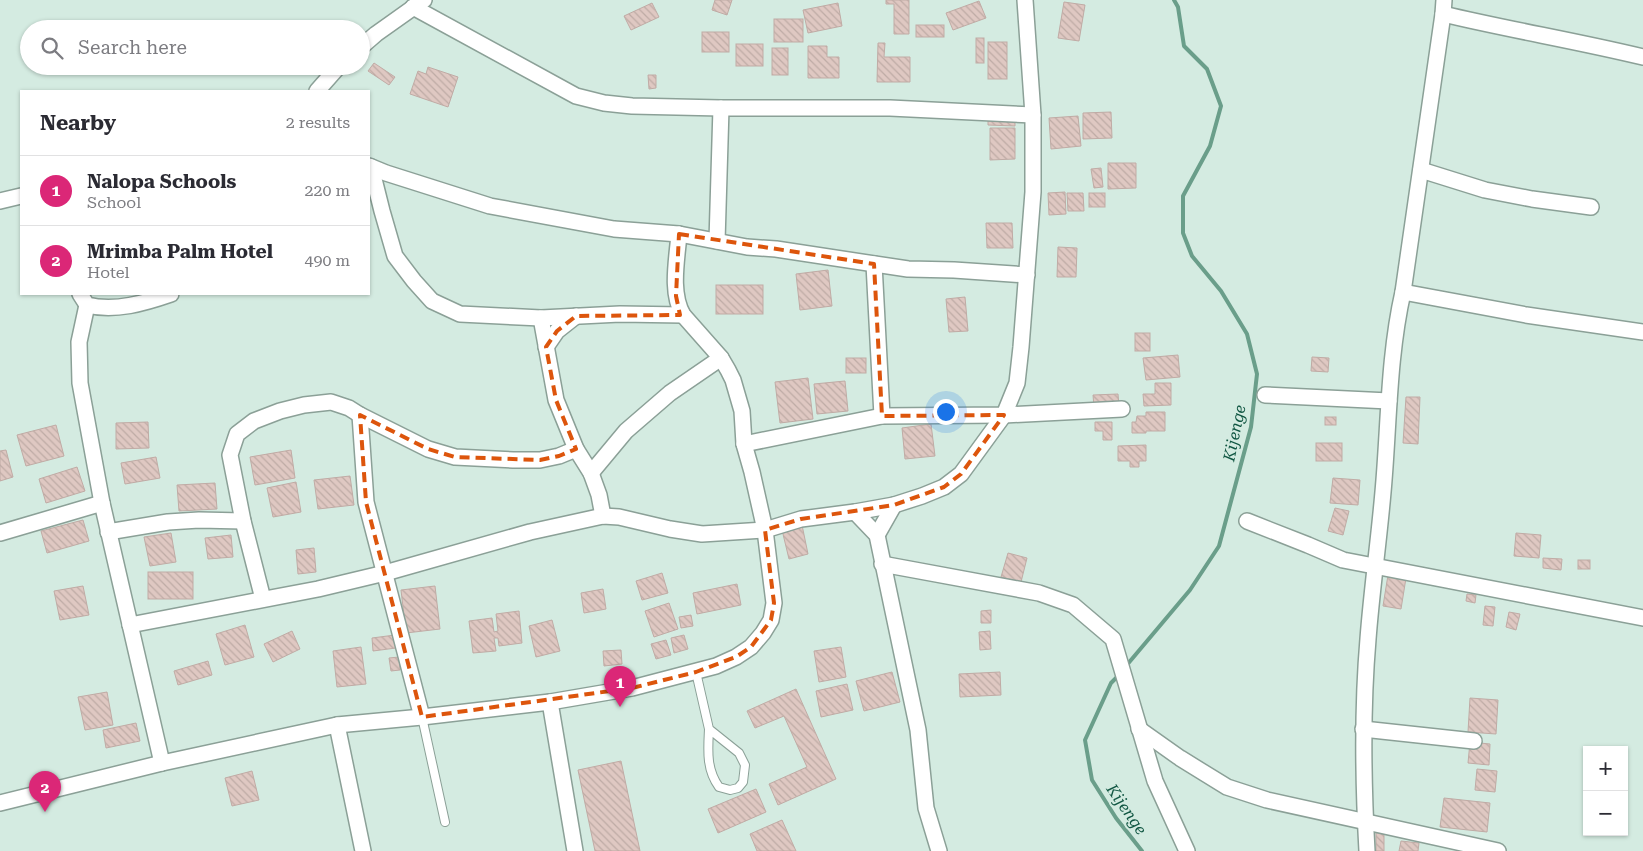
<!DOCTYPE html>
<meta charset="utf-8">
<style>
body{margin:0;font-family:"Roboto Serif",serif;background:#f2f2f3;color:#2b2b33}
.controls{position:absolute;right:15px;bottom:15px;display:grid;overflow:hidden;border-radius:0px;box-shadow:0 1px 4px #0004}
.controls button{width:45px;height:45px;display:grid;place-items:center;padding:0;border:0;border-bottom:1px solid #e1e1e2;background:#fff;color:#2b2b33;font:25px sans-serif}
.you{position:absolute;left:945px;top:411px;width:18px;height:18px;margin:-12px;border:4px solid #fff;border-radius:50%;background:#1a73e8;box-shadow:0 0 0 8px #1a73e833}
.badge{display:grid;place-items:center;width:32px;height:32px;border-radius:50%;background:#db2777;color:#fff;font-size:16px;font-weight:700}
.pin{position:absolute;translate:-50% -41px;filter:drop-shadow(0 1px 2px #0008)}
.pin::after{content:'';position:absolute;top:26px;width:18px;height:15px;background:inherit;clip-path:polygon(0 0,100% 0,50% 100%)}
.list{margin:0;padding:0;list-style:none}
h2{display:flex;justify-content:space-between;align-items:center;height:65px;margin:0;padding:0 20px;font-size:21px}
h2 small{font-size:16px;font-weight:400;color:#7c7c81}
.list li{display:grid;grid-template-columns:32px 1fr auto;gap:15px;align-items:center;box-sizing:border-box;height:70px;padding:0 20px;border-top:1px solid #e1e1e2}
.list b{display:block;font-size:19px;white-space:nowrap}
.list p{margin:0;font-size:16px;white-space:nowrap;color:#7c7c81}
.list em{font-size:16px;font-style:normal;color:#7c7c81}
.icon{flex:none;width:28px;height:28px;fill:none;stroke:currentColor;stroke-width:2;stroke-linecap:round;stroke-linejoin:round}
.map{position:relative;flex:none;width:1643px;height:851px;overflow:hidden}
.search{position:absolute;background:#fff;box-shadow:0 1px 4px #0004;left:20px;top:20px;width:350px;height:55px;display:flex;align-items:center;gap:12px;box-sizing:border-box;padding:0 18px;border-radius:28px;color:#7c7c81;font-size:19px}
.panel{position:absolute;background:#fff;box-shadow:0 1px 4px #0004;left:20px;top:90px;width:350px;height:205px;border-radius:0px}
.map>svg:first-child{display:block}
</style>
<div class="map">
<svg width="1643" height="851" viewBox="0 0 1643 851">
<defs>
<pattern id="building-back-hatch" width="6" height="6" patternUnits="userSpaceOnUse" patternTransform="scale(1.25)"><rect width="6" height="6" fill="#dfc8c2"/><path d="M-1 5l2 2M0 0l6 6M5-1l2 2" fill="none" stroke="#beaba5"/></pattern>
</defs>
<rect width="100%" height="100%" fill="#d4ebe1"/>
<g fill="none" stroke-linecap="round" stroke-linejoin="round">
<g stroke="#6a9e8a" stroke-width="4">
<polyline points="1126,666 1190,590 1219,546 1251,427 1257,374 1247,334 1221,291 1192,256 1183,233 1183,196 1210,146 1221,106 1207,69 1184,46 1178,7 1174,0"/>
<polyline points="1120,674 1111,683 1085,740 1092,780 1116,818 1142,851"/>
</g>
</g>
<g fill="url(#building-back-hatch)" stroke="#c0aba5">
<polygon points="715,0 732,0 727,15 712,10"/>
<polygon points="886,0 909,0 909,34 894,34 894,4 886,4"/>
<polygon points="979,1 986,18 953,30 946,13"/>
<polygon points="1064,2 1085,5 1079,41 1058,38"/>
<polygon points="652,3 659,17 631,30 624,16"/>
<polygon points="838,3 842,26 808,33 803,10"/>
<rect x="774" y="19" width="29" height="23"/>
<rect x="916" y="25" width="28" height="12"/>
<rect x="702" y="32" width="27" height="20"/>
<rect x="976" y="38" width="8" height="25"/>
<rect x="988" y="42" width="19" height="37"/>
<polygon points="878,43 885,43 884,57 910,57 910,82 877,82"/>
<rect x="736" y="44" width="27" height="22"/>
<polygon points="808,46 827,46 827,57 839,57 839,78 808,78"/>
<rect x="772" y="48" width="16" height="27"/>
<polygon points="374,63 395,77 389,85 368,71"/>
<polygon points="428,67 458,77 448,107 410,94 418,71 426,74"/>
<polygon points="648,75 656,75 656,88 649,89"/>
<polygon points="1111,112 1112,138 1083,139 1083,113"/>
<polygon points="988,114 1015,115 1015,126 988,125"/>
<polygon points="1078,116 1081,146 1051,149 1049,118"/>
<polygon points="990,128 1015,128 1015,159 990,160"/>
<polygon points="1108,163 1136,163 1136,188 1108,189"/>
<polygon points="1101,168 1103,187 1094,188 1091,169"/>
<polygon points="1065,192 1066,214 1049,215 1048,193"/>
<polygon points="1067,193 1083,193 1084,211 1068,211"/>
<rect x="1089" y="193" width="16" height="14"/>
<polygon points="986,223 1012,223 1013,248 987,248"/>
<polygon points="1058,247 1077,248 1076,277 1057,277"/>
<polygon points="828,270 832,306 800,310 796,274"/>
<rect x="716" y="285" width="47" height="29"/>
<polygon points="965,297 968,331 949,332 946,299"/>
<rect x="1135" y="333" width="15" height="18"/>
<polygon points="1178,355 1180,377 1146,380 1143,358"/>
<polygon points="1312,357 1329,358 1328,372 1311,371"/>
<rect x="846" y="358" width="20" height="15"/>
<polygon points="808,378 813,419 780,423 775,382"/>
<polygon points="845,381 848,411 817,414 814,384"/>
<polygon points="1155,383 1171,383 1171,405 1144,406 1143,394 1155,394"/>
<polygon points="1118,394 1119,406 1094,407 1093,395"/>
<polygon points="1406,397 1420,397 1418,444 1403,443"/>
<polygon points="1146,412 1165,412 1165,431 1146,431 1146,433 1132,433 1132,422 1136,422 1137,416 1146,416"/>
<rect x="1325" y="417" width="11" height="8"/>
<polygon points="148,422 149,448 116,449 116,423"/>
<polygon points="1095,422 1112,422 1112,440 1103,440 1103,431 1095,431"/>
<polygon points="931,424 935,456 905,459 902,428"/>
<polygon points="56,425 64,456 26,466 17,435"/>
<rect x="1316" y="443" width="26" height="18"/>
<polygon points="1146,445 1146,461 1139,461 1139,467 1130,467 1130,461 1118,461 1118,446"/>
<polygon points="6,450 13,477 0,481 0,451"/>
<polygon points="291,450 295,478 255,485 250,457"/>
<polygon points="156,457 160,478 125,484 121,463"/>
<polygon points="77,467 85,491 46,503 39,479"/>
<polygon points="350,476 354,505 318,509 314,480"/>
<polygon points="1333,478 1360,480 1358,505 1330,503"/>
<polygon points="296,482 301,512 273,517 267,488"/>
<polygon points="215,483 217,509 179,511 177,485"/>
<polygon points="1335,508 1349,511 1343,535 1328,531"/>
<polygon points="83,520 89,541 47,553 41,531"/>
<polygon points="802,525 808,554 789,559 782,530"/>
<polygon points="171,533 176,562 150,566 144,537"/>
<polygon points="1516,533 1541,535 1539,558 1514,556"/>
<polygon points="231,535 233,557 208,559 205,538"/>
<polygon points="314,548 316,572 298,574 296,550"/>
<polygon points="1008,553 1027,558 1021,582 1001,577"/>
<polygon points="1543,558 1562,559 1561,570 1543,568"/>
<rect x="1578" y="560" width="12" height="9"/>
<rect x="148" y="572" width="45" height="27"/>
<polygon points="662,573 668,593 642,600 636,581"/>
<polygon points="1388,575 1406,578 1401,609 1383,606"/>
<polygon points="737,584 741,605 697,614 693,593"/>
<polygon points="83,586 89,615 60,620 54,591"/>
<polygon points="435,586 440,629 406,633 401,590"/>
<polygon points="603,589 606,609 584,613 581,593"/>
<polygon points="1467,594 1476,595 1475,603 1466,601"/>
<polygon points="669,603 678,629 654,637 645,611"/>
<polygon points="1485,606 1495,607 1493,626 1483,625"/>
<polygon points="991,610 991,623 981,623 981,611"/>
<polygon points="519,611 522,643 499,646 498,638 494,638 496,651 473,653 469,621 492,618 494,632 498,631 496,614"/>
<polygon points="1509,612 1520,614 1516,630 1506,627"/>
<polygon points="691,615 693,626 681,628 679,617"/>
<polygon points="552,620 560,651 536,657 529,626"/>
<polygon points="245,625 254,657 225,665 216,634"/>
<polygon points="292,631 300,649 273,662 264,644"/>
<polygon points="990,631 991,649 980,650 979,632"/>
<polygon points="395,635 396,648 373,651 372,638"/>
<polygon points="684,635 688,649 674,653 671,638"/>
<polygon points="666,640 671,655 656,659 651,644"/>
<polygon points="361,647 366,684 337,687 333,651"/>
<polygon points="841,647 846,677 819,682 814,651"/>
<polygon points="621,650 622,664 604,666 603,651"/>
<polygon points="399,657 400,670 391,671 389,658"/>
<polygon points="208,661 212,675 178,685 174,671"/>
<polygon points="892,672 900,702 864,711 856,681"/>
<polygon points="1000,672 1001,695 960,697 959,674"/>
<polygon points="847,684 853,710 821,717 816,691"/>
<polygon points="796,689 836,779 778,805 769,784 807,767 784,716 755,728 747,711"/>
<polygon points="107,692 113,725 85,730 78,697"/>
<polygon points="1470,698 1498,700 1496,734 1468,732"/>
<polygon points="136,723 140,741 106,748 103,730"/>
<polygon points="1470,742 1490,744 1489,765 1468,763"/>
<polygon points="621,761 640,851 595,851 578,770"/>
<polygon points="1477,769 1497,771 1495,792 1475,790"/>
<polygon points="252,771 259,800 232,806 225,778"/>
<polygon points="756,789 766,812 718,833 708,809"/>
<polygon points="1444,798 1490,803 1487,832 1440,827"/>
<polygon points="782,820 796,851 757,851 750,834"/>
<rect x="1376" y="832" width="8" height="19"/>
<polygon points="1401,841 1419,843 1418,851 1399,851"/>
</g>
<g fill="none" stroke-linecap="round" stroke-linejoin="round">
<g stroke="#8ba097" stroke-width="10">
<g id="lane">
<path d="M 696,672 L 709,729 L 739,753 L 745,765 L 743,782 L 738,788 L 730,790 L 719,787 C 706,769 708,750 709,729"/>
<polyline points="422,717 445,822"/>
</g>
</g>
<g stroke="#8ba097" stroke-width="18">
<g id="street">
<polyline points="413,7 576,96 604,103 632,106 721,108 890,108 1033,115"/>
<path d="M 1443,14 C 1510,30 1577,41 1643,57"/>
<polyline points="361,47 376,34 424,0"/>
<polyline points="317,91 339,66"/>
<polyline points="369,166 386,173 490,206 614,229 679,234 747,247 776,249 908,269 954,270 1027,275"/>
<polyline points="371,167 382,211 395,256 414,281 432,301 460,314 541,318 620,314 683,315"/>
<polyline points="1421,170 1485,190 1532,199 1591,207"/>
<polyline points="0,201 21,196"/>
<polyline points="717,241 721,108"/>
<polyline points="874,264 882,416"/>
<polyline points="1403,292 1526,315 1643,332"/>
<path d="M 80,294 L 87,305 C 115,312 145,303 171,294"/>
<polyline points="87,305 79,342 80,383 102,503 162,763"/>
<polyline points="541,318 556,400 576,449 591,473 599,495 603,516"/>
<polyline points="546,347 557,331 576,316"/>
<polyline points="1265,395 1389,401"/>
<polyline points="360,415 366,502 422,717"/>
<polyline points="744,444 882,416 1004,415 1122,409"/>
<polyline points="591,473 626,431 670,393 721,358"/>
<polyline points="855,512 877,535 918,730 926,808 939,851"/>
<polyline points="1247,521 1308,545 1343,560 1643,618"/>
<polyline points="108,532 168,522 199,520 243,521"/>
<polyline points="0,533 102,503"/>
<polyline points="877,535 894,505"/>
<polyline points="882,564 1039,593 1073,605 1113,639 1155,781 1187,851"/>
<polyline points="263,599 243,521 230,455 237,434 254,421 280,411 304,405 331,402 349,408 360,415 428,449 455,457 513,460 540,460 559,456 576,449"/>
<polyline points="130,625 318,589 385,573 530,532 603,516 619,517 670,529 702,534 765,530 801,519 855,512 894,505 922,496 944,487 961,474 1004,415 1017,383 1021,347 1033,192 1033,115 1025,0"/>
<polyline points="550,702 575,851"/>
<polyline points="337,725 363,851"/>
<polyline points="1139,729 1180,758 1227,787 1267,800 1498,851"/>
<polyline points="1363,729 1474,741"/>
<path d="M 0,803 L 162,763 L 337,725 L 422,717 L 550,702 L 632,688 L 716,666 L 736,657 L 751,647 L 763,633 L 771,620 L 774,603 L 765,530 L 752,472 L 744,444 L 742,411 L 733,380 L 728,370 L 721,358 L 683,315 C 670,292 677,260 679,234"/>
<path d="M 1367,851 C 1363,780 1362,709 1368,639 C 1372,586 1380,533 1384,480 C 1389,418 1389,354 1403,292 L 1443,14 L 1444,0"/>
</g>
</g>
<use href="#lane" stroke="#fff" stroke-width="8"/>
<use href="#street" stroke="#fff" stroke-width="15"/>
</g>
<path fill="none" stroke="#dd550c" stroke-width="4" stroke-dasharray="10 6" stroke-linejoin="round" d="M 679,234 L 874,264 L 882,416 L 1004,415 L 961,474 L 944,487 L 894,505 L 801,519 L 765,530 L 774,603 L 771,620 L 751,647 L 736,657 L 696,672 L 632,688 L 422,717 L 366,502 L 360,415 L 428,449 L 455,457 L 540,460 L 559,456 L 576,449 L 556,400 L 546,347 L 557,331 L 576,316 L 680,315 L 676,296 Z"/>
<g text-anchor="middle" stroke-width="4" stroke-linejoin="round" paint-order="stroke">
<g font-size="16" font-style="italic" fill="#105642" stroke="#d4ebe1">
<text transform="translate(1234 433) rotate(-78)" y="6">Kijenge</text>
<text transform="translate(1127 809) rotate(55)" y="6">Kijenge</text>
</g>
</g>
</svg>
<div class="controls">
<button>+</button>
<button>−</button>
</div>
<div class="you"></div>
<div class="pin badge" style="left:620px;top:707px">1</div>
<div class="pin badge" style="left:45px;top:812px">2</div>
<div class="search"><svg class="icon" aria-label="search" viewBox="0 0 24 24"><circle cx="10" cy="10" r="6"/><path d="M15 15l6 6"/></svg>Search here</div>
<section class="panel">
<h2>Nearby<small>2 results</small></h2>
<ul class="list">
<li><span class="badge">1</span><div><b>Nalopa Schools</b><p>School</p></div><em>220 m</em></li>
<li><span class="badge">2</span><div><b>Mrimba Palm Hotel</b><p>Hotel</p></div><em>490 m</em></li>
</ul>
</section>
</div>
